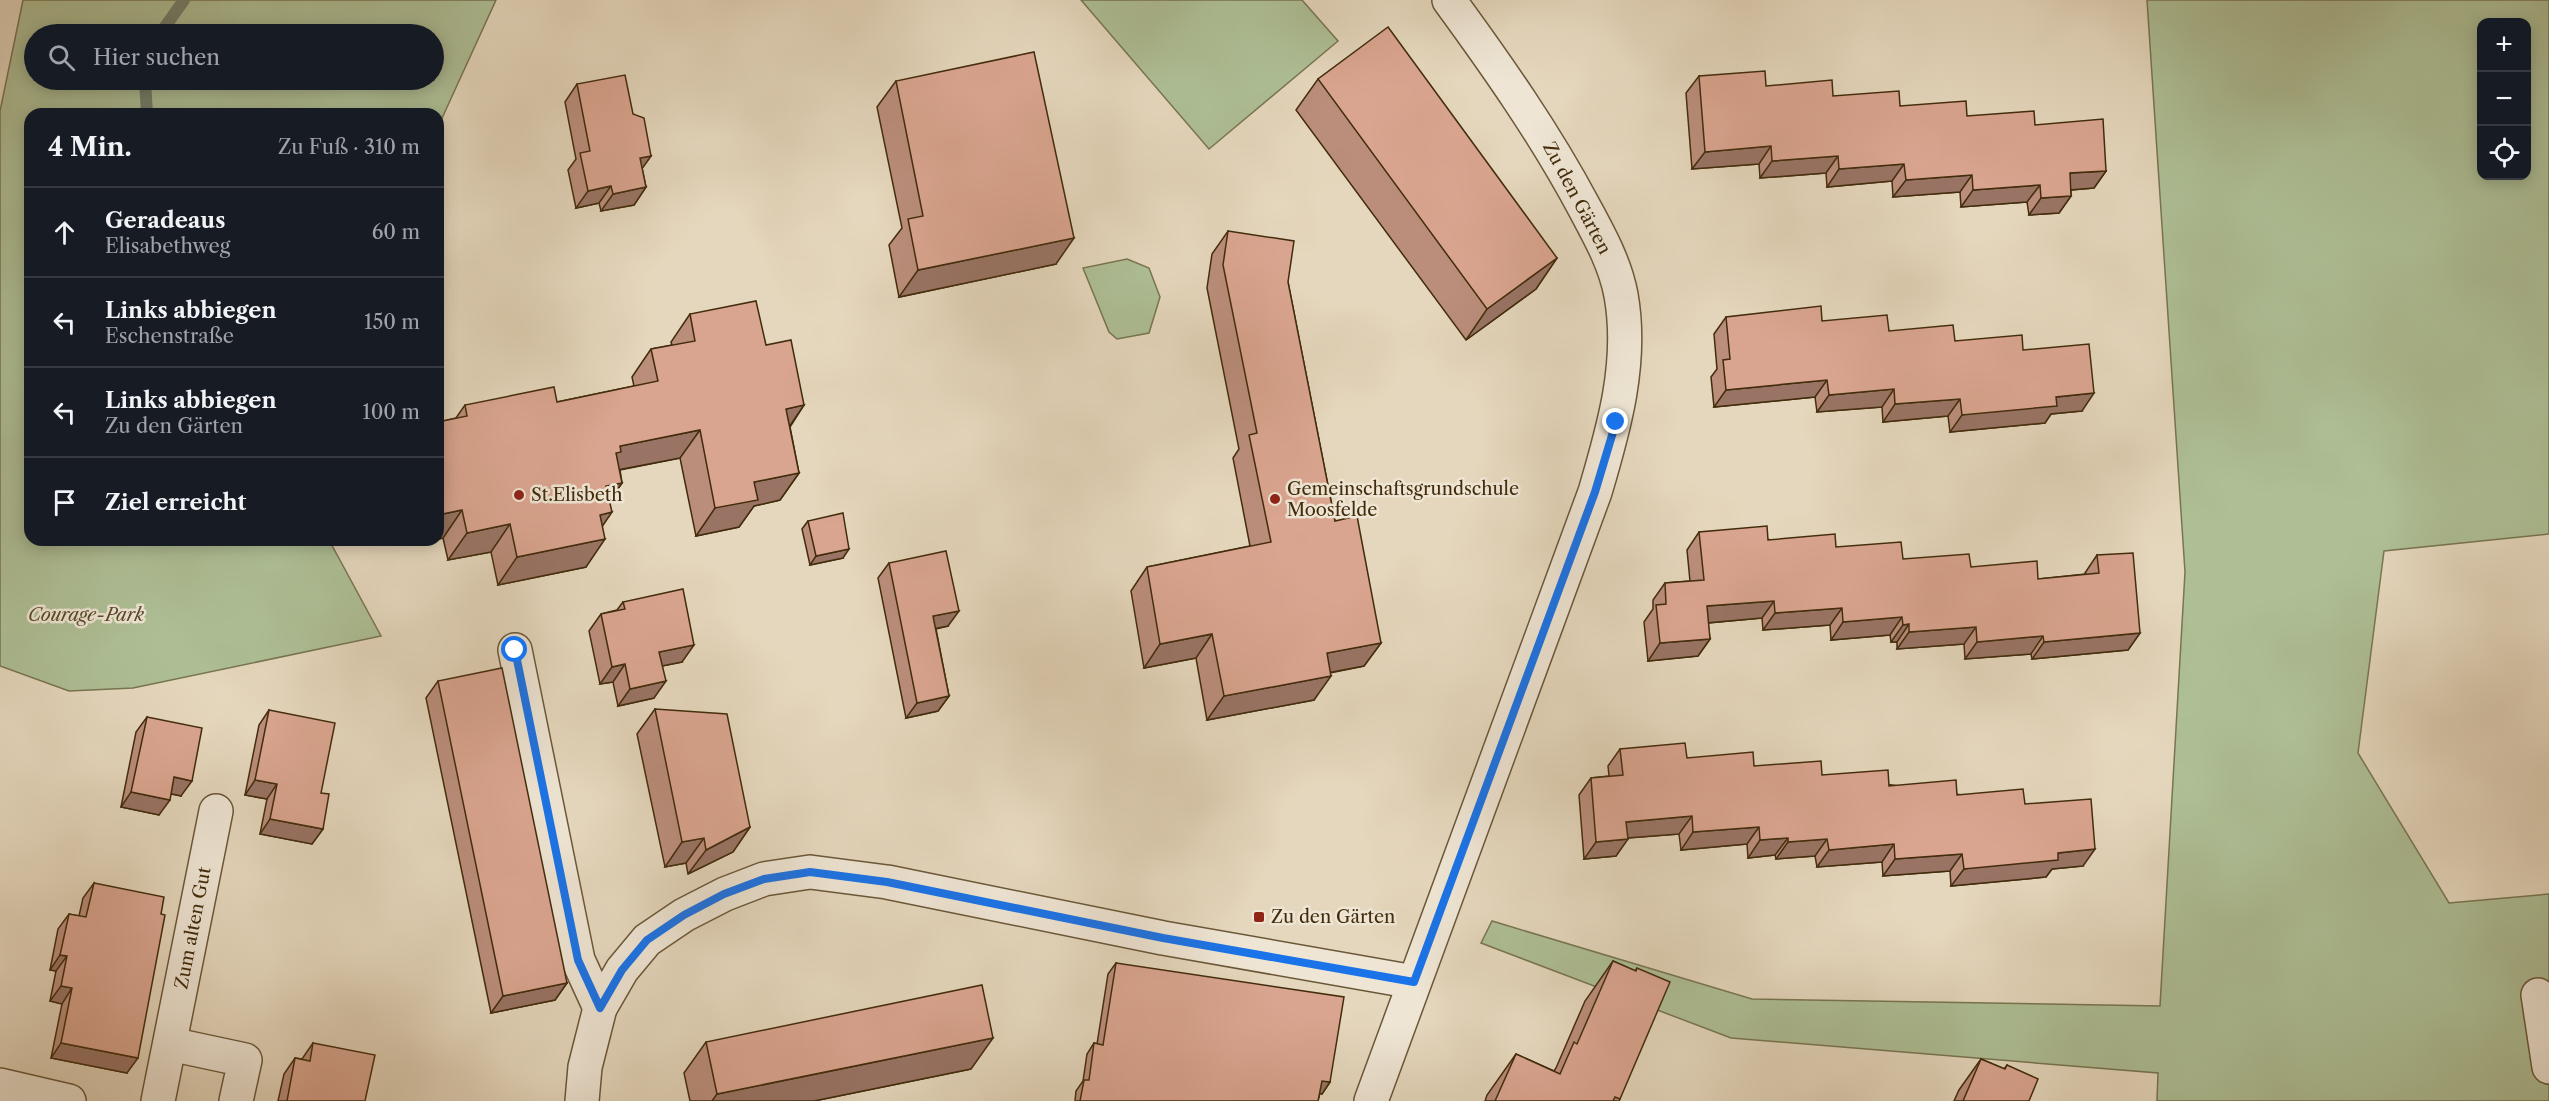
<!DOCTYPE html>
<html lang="de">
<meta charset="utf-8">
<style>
body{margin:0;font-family:"Libre Caslon Text",serif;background:#242831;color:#f1f3f6}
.controls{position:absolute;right:18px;top:18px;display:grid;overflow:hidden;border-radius:12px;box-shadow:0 3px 15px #0003}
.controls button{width:54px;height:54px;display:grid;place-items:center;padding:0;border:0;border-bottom:2px solid #363941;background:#171b24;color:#f1f3f6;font:30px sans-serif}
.stop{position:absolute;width:18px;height:18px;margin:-14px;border:4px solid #1a73e8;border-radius:50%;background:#fff}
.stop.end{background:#1a73e8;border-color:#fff;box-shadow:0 2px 6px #0008}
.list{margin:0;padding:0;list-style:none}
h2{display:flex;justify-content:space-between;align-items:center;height:78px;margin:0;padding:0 24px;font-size:26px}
h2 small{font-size:20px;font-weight:400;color:#9ea1a6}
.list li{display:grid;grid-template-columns:39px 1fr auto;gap:18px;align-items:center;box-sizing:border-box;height:90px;padding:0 24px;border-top:2px solid #363941}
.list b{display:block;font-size:22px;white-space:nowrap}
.list p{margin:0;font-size:20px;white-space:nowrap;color:#9ea1a6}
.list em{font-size:20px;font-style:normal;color:#9ea1a6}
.icon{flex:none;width:33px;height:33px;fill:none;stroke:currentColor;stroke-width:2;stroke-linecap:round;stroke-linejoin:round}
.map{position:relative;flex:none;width:2549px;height:1101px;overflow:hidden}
.search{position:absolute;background:#171b24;box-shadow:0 3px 15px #0003;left:24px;top:24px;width:420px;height:66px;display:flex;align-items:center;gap:15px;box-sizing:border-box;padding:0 21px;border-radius:33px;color:#9ea1a6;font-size:22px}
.panel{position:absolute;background:#171b24;box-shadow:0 3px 15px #0003;left:24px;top:108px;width:420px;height:438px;border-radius:18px}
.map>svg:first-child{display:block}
</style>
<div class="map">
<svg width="2549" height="1101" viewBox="0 0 2549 1101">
<rect width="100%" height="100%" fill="#e5d7bd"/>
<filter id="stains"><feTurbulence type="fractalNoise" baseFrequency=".00333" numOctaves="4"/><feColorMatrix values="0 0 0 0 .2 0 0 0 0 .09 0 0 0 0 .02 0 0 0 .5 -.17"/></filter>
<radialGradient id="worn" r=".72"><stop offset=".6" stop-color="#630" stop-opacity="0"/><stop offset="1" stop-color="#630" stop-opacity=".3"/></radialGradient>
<g fill="#aebf96" stroke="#787651" stroke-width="1.5" fill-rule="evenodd">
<path d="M 23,0 L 496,0 L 438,127 L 438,114 L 30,114 L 30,540 L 329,540 L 381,636 L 133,688 L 69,691 L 0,666 L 0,111 ZM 434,34 L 434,80 L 34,80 L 34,34 Z"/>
<polygon points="1081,0 1302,0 1338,41 1209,149"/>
<path d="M 2147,0 L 2549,0 L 2549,534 L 2384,551 L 2358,753 L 2449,903 L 2549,894 L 2549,1101 L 2157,1101 L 2158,1073 L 1731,1038 L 1481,943 L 1492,921 L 1752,999 L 2160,1006 L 2185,572 ZM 2482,22 L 2526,22 L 2526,176 L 2482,176 Z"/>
<polygon points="1127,259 1149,268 1160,297 1149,333 1117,339 1109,332 1083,268"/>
</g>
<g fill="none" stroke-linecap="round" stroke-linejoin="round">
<g stroke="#74816e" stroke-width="12">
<polyline points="160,34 184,0"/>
<polyline points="145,80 147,114"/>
</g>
<g stroke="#6b5738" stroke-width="36">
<g id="minor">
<polyline points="515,650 578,960 600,1008"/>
<polyline points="2538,995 2549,1067"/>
<polyline points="170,1044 245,1060 236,1101"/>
<polyline points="0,1085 69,1101"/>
<polyline points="158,1101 216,811"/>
<polyline points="582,1101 585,1067 600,1008 622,970 647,940 684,915 725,894 764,879 810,872 887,882 1163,938 1414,982"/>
<path d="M 1371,1101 L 1595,492 C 1614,428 1633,362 1621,295 C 1615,263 1599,235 1584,207 C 1545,134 1498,67 1449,0"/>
</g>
</g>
<use href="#minor" stroke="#eee5d4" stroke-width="33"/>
</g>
<g fill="#bb8e7c" stroke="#422c0c" stroke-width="1.5">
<polygon points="1699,76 1967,116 2035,125 2106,171 2094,188 2071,190 2071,196 2059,213 2029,215 2027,202 1961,207 1960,192 1893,197 1892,181 1827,187 1826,173 1760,178 1759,164 1692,169 1686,93"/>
<polygon points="1318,79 1557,258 1536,289 1466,340 1296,110"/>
<polygon points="896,81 1056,264 899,297 889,245 902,228 877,107"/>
<polygon points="577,84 633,114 651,156 642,168 646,187 634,205 601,211 599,203 576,208 568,170 576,159 565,102"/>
<polygon points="1228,231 1288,282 1335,521 1381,643 1364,666 1330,673 1314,700 1207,720 1196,658 1144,668 1131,591 1147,567 1250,546 1233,458 1239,449 1207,288 1212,254"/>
<polygon points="690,314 766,345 804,405 790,427 799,473 780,500 754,506 739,527 696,536 680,458 620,470 622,483 609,501 602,526 586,567 498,585 491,552 448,560 443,538 438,539 438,422 456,418 465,405 557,402 634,386 632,377 651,349 672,345 671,342"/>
<polygon points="1726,317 1822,321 1955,341 2023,350 2082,411 2051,414 2045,423 1950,432 1948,416 1883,422 1882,407 1817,412 1815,397 1714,407 1711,377 1717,369 1714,334"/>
<polygon points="808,521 843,558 810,565 802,529"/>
<polygon points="1699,532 1836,547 1903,559 1971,567 2038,579 2086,574 2085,573 2097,555 2140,633 2128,650 2032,659 2031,654 1965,659 1964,644 1897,649 1897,642 1891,642 1890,635 1831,640 1830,625 1763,630 1762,618 1708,623 1710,639 1698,656 1648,661 1644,622 1653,609 1653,600 1665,583 1690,581 1687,550"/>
<polygon points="889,563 948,626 936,629 949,696 938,711 906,718 878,578"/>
<polygon points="623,602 682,662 662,666 654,698 618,706 613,682 600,684 589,631 601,614 617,610"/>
<polygon points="438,681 567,983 555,1000 491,1013 426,698"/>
<polygon points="655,709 750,827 733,852 688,874 686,863 665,867 637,734"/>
<polygon points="269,710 321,793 323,829 312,844 260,834 267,799 245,795 259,725"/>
<polygon points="147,717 181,796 171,794 159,815 121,807 136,732"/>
<polygon points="1620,749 1822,775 2025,804 2083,866 2052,869 2046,877 1951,886 1950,871 1883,876 1882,862 1817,867 1815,856 1776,859 1775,855 1748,858 1747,844 1681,850 1679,834 1628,838 1616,856 1584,859 1579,795 1591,778 1609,776 1608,766"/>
<polygon points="94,883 127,1073 51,1058 62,1004 50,1001 56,971 50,970 58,929 69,914 79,916 83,898"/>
<polygon points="1613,961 1635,971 1637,968 1620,1099 1619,1101 1485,1101 1487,1095 1516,1054 1554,1071 1556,1068 1585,1001"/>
<polygon points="1116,963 1330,1082 1322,1094 1320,1093 1318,1101 1075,1101 1076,1091 1083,1081 1087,1054 1094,1043 1097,1044 1108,974"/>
<polygon points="706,1042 971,1069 814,1101 690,1101 684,1073"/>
<polygon points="313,1043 365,1101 278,1101 284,1074 295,1058 302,1059"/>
<polygon points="1981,1059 2004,1069 2007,1065 2029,1101 1954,1101 1959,1090"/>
</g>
<g fill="#997465" stroke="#422c0c" stroke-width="1.5">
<polygon points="1771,146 1759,164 1692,169 1705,152"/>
<polygon points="651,156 639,173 640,158"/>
<polygon points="1838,156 1826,173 1760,178 1772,161"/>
<polygon points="1904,164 1892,181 1827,187 1839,169"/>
<polygon points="2106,171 2094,188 2057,191 2070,173"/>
<polygon points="1972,175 1960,192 1893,197 1906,180"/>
<polygon points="2040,185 2027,202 1961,207 1973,190"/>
<polygon points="611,186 599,203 576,208 588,191"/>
<polygon points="646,187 634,205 601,211 613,194"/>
<polygon points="2071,196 2059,213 2029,215 2041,198"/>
<polygon points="1074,238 1056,264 899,297 918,270"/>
<polygon points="1557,258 1536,289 1466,340 1487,309"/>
<polygon points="1827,380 1815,397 1714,407 1726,390"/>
<polygon points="1894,389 1882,407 1817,412 1829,395"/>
<polygon points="2094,393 2082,411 2051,414 2045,423 1950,432 1962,415 2056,397"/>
<polygon points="1960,399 1948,416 1883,422 1895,404"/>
<polygon points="804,405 785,433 786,409"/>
<polygon points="700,430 680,458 607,472 620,446"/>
<polygon points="799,473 780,500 754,506 739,527 696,536 715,508 754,482"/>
<polygon points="622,483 603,510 606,486"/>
<polygon points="462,510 443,538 438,539 438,515"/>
<polygon points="612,512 593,540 600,515"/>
<polygon points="510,524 491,552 448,560 467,533"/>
<polygon points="605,539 586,567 498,585 517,557"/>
<polygon points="418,540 431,540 416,543"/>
<polygon points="849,549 843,558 810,565 816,556"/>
<polygon points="1774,601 1762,618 1695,624 1707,606"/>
<polygon points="1842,608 1830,625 1763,630 1775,613"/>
<polygon points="959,611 948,626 923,631 933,616"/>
<polygon points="1902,617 1890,635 1831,640 1843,622"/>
<polygon points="1909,624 1897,642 1891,642 1903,625"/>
<polygon points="1976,627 1964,644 1897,649 1909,632"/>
<polygon points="2140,633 2128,650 2032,659 2044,642"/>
<polygon points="1212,634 1196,658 1144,668 1160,644"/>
<polygon points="2043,636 2031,654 1965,659 1977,642"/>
<polygon points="1710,639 1698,656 1648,661 1660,643"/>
<polygon points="1381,643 1364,666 1311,676 1327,653"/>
<polygon points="694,645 682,662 647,669 659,652"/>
<polygon points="625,664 613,682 600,684 612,667"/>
<polygon points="1331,676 1314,700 1207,720 1224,696"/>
<polygon points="666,681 654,698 618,706 630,689"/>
<polygon points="949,696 938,711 906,718 917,703"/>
<polygon points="174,777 192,781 181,796 164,792"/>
<polygon points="255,780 277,784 267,799 245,795"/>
<polygon points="131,792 170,800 159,815 121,807"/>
<polygon points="1692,816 1679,834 1614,839 1626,822"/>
<polygon points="270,819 323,829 312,844 260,834"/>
<polygon points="750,827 733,852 688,874 706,850"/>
<polygon points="1759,827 1747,844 1681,850 1693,832"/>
<polygon points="704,838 686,863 665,867 682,842"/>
<polygon points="1788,838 1775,855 1748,858 1760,840"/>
<polygon points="1628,839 1616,856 1584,859 1596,842"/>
<polygon points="1827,839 1815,856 1776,859 1788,842"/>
<polygon points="1894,844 1882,862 1817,867 1829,850"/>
<polygon points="2095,849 2083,866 2052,869 2046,877 1951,886 1964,869 2058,853"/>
<polygon points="1962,854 1950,871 1883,876 1895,859"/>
<polygon points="60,955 67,956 56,971 50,970"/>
<polygon points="567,983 555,1000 491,1013 503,996"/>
<polygon points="61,986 72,988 62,1004 50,1001"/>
<polygon points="993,1038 971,1069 814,1101 712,1101 717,1094"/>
<polygon points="61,1043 138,1058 127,1073 51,1058"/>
<polygon points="1322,1081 1330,1082 1322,1094 1314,1092"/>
</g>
<g fill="#daa590" stroke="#422c0c" stroke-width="1.5">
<polygon points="1388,27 1557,258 1487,309 1318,79"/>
<polygon points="1034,52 1074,238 918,270 908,219 923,216 896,81"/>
<polygon points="1765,71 1766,86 1832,80 1833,96 1899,91 1900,106 1966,101 1967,116 2034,111 2035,125 2103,119 2106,171 2070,173 2071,196 2041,198 2040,185 1973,190 1972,175 1906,180 1904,164 1839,169 1838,156 1772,161 1771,146 1705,152 1699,76"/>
<polygon points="625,75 633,114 644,118 651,156 640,158 646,187 613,194 611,186 588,191 580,153 590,151 577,84"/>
<polygon points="1228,231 1294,241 1288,282 1335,521 1357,516 1381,643 1327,653 1331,676 1224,696 1212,634 1160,644 1147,567 1271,542 1249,435 1257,433 1223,265"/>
<polygon points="756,301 766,345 791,340 804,405 786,409 799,473 754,482 758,500 715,508 700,430 620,446 621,452 616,453 622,483 606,486 612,512 600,515 605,539 517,557 510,524 467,533 462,510 438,515 438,422 467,416 465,405 554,387 557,402 658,381 651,349 695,341 690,314"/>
<polygon points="1821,306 1822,321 1887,315 1889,331 1953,325 1955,341 2022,335 2023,350 2089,344 2094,393 2056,397 2057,406 1962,415 1960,399 1895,404 1894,389 1829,395 1827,380 1726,390 1723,360 1730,359 1726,317"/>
<polygon points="843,513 849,549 816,556 808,521"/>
<polygon points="1767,526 1768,540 1835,534 1836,547 1901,542 1903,559 1969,554 1971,567 2037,561 2038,579 2099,573 2097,555 2133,553 2140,633 2044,642 2043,636 1977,642 1976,627 1909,632 1909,624 1903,625 1902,617 1843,622 1842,608 1775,613 1774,601 1707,606 1710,639 1660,643 1656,605 1666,604 1665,583 1704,580 1699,532"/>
<polygon points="946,551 959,611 933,616 949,696 917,703 889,563"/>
<polygon points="683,589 694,645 659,652 666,681 630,689 625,664 612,667 601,614 625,609 623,602"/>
<polygon points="502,668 567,983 503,996 438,681"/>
<polygon points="655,709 727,714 750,827 706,850 704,838 682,842"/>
<polygon points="269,710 335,723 321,793 329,794 323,829 270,819 277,784 255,780"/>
<polygon points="147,717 202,728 192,781 174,777 170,800 131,792"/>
<polygon points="1685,743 1687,758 1753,752 1754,766 1821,761 1822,775 1888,770 1889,786 1956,780 1957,795 2023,789 2025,804 2091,799 2095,849 2058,853 2058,860 1964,869 1962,854 1895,859 1894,844 1829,850 1827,839 1788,842 1788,838 1760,840 1759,827 1693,832 1692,816 1626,822 1628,839 1596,842 1591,778 1623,775 1620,749"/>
<polygon points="94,883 164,897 161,914 165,915 138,1058 61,1043 72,988 61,986 67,956 60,955 69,914 86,917"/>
<polygon points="1613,961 1636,971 1637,968 1670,982 1620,1099 1615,1097 1613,1101 1495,1101 1516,1054 1560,1074 1574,1042 1577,1044"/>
<polygon points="1116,963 1344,997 1330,1082 1322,1081 1318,1101 1080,1101 1084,1080 1089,1080 1094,1043 1103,1045"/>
<polygon points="982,985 993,1038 717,1094 706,1042"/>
<polygon points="313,1043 375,1055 365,1101 287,1101 295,1058 310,1061"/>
<polygon points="1981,1059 2005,1069 2007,1065 2038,1079 2029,1101 1963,1101"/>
</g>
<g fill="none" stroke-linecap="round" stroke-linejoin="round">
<polyline stroke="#1a73e8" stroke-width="8" points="515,650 578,960 600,1008 622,970 647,940 684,915 724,894 764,879 810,872 887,882 1163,938 1414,982 1595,492 1616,422"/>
</g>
<g fill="#8f2418" stroke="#eee5d4" stroke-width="2">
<circle cx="519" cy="495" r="6"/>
<circle cx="1275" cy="499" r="6"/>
<rect x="1253" y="911" width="12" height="12" rx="3"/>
</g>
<g text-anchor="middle" stroke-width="5" stroke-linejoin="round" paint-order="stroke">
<g font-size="18" fill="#422c0c" stroke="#eee5d4">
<text transform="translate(1577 198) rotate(62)" y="6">Zu den Gärten</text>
<text transform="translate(193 928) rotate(-79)" y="6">Zum alten Gut</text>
</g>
<g font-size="18" fill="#422c0c" stroke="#eee5d4" text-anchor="start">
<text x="1287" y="495">Gemeinschaftsgrundschule<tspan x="1287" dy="21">Moosfelde</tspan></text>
<text x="531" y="501">St.Elisbeth</text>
<text x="1271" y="923">Zu den Gärten</text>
</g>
<g font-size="18" font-style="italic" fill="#584928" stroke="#eee5d4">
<text x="86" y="621">Courage-Park</text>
</g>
</g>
<rect width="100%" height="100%" filter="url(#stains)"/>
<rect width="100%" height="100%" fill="url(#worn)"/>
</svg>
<div class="controls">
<button>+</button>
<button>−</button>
<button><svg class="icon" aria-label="locate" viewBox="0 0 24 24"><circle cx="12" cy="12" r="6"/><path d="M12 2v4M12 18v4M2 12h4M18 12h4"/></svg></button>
</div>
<div class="stop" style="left:515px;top:650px"></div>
<div class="stop end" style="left:1616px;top:422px"></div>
<div class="search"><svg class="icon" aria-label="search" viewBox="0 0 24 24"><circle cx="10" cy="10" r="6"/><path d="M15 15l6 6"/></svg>Hier suchen</div>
<section class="panel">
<h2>4 Min.<small>Zu Fuß · 310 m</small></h2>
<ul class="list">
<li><svg class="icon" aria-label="ahead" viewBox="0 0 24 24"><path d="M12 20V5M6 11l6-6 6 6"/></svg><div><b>Geradeaus</b><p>Elisabethweg</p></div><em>60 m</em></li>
<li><svg class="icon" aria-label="left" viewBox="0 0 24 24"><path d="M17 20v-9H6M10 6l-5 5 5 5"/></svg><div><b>Links abbiegen</b><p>Eschenstraße</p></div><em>150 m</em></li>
<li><svg class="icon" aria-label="left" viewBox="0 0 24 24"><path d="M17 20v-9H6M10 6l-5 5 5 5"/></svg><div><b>Links abbiegen</b><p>Zu den Gärten</p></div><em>100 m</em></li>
<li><svg class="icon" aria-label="arrive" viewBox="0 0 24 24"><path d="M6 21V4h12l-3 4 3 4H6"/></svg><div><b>Ziel erreicht</b></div></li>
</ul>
</section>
</div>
